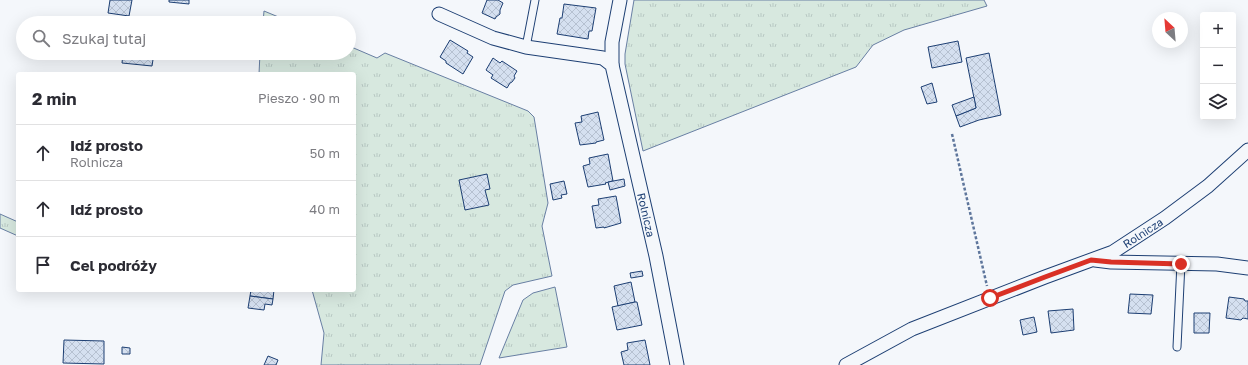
<!DOCTYPE html>
<html lang="pl">
<meta charset="utf-8">
<style>
body{margin:0;font-family:"Golos Text",sans-serif;background:#f7f7f7;color:#2b2b33}
.controls{position:absolute;right:12px;top:12px;display:grid;overflow:hidden;border-radius:4px;box-shadow:0 4px 16px #0002}
.controls button{width:36px;height:36px;display:grid;place-items:center;padding:0;border:0;border-bottom:1px solid #e1e1e2;background:#fff;color:#2b2b33;font:20px sans-serif}
.compass{position:absolute;left:1152px;top:12px;width:36px;height:36px;border-radius:50%;background:#fff;box-shadow:0 4px 16px #0002;rotate:334deg}
.stop{position:absolute;width:12px;height:12px;margin:-9px;border:3px solid #d93025;border-radius:50%;background:#fff}
.stop.end{background:#d93025;border-color:#fff;box-shadow:0 1px 4px #0008}
.list{margin:0;padding:0;list-style:none}
h2{display:flex;justify-content:space-between;align-items:center;height:52px;margin:0;padding:0 16px;font-size:17px}
h2 small{font-size:13px;font-weight:400;color:#7c7c81}
.list li{display:grid;grid-template-columns:26px 1fr auto;gap:12px;align-items:center;box-sizing:border-box;height:56px;padding:0 16px;border-top:1px solid #e1e1e2}
.list b{display:block;font-size:15px;white-space:nowrap}
.list p{margin:0;font-size:13px;white-space:nowrap;color:#7c7c81}
.list em{font-size:13px;font-style:normal;color:#7c7c81}
.icon{flex:none;width:22px;height:22px;fill:none;stroke:currentColor;stroke-width:2;stroke-linecap:round;stroke-linejoin:round}
.map{position:relative;flex:none;width:1248px;height:365px;overflow:hidden}
.search{position:absolute;background:#fff;box-shadow:0 4px 16px #0002;left:16px;top:16px;width:340px;height:44px;display:flex;align-items:center;gap:10px;box-sizing:border-box;padding:0 14px;border-radius:22px;color:#7c7c81;font-size:15px}
.panel{position:absolute;background:#fff;box-shadow:0 4px 16px #0002;left:16px;top:72px;width:340px;height:220px;border-radius:4px}
.map>svg:first-child{display:block}
</style>
<div class="map">
<svg width="1248" height="365" viewBox="0 0 1248 365">
<defs>
<pattern id="grass-tufts" width="24" height="20" patternUnits="userSpaceOnUse"><rect width="24" height="20" fill="#d7e8df"/><path d="M3 7l-1-3M5 7V3M7 7l1-3M15 17l-1-3M17 17v-4M19 17l1-3" fill="none" stroke="#b8c8c3"/></pattern>
<pattern id="building-cross-hatch" width="8" height="8" patternUnits="userSpaceOnUse"><rect width="8" height="8" fill="#d5e0f0"/><path d="M0 0l8 8M0 8l8-8" fill="none" stroke="#b6c1d1"/></pattern>
</defs>
<rect width="100%" height="100%" fill="#f4f7fb"/>
<g fill="url(#grass-tufts)" stroke="#687fa3">
<polygon points="634,0 984,0 987,6 904,30 873,45 856,67 643,151 625,64 625,54"/>
<polygon points="264,11 293,23 263,23"/>
<polygon points="349,46 377,58 385,53 528,111 534,117 548,203 542,226 552,276 513,285 505,291 480,365 321,365 324,333 312,290 354,290 354,74 259,74 260,53 349,53"/>
<polygon points="0,214 18,222 18,236 0,228"/>
<polygon points="555,287 567,347 499,358 523,300 533,293"/>
</g>
<g fill="url(#building-cross-hatch)" stroke="#1d3f73">
<polygon points="110,0 132,0 129,16 108,13"/>
<polygon points="169,0 189,0 189,4 169,2"/>
<polygon points="487,0 498,0 503,3 500,10 500,14 496,17 495,19 482,13"/>
<polygon points="564,4 596,8 592,31 589,31 588,39 557,34 560,18 562,18"/>
<polygon points="450,40 468,51 467,53 473,57 463,74 446,63 446,61 440,57"/>
<polygon points="958,41 962,62 932,68 928,47"/>
<polygon points="123,53 154,53 152,66 122,63"/>
<polygon points="989,53 1001,115 979,120 960,127 956,116 976,108 966,58"/>
<polygon points="493,58 500,63 502,61 517,71 514,76 515,78 512,82 510,83 507,88 491,78 493,75 486,70"/>
<polygon points="932,83 937,102 927,104 921,87"/>
<polygon points="974,97 976,108 956,116 952,105"/>
<polygon points="598,112 604,140 596,142 596,143 580,145 575,123 582,122 581,116"/>
<polygon points="608,154 613,181 605,183 606,184 588,187 583,166 590,164 589,158"/>
<polygon points="487,174 490,189 485,190 489,205 465,210 459,180"/>
<polygon points="624,179 625,186 610,190 608,182"/>
<polygon points="564,181 567,194 561,195 562,198 553,200 550,184"/>
<polygon points="616,196 621,223 604,228 604,227 596,228 592,206 599,205 598,199"/>
<polygon points="642,271 643,276 631,278 630,273"/>
<polygon points="631,282 635,302 618,306 614,286"/>
<polygon points="251,290 274,290 273,299 250,296"/>
<polygon points="1130,294 1153,295 1151,314 1128,313"/>
<polygon points="250,296 273,299 272,305 265,304 264,310 248,308"/>
<polygon points="1229,297 1244,299 1245,301 1248,301 1248,319 1243,318 1241,320 1226,318"/>
<polygon points="635,302 637,302 642,325 617,330 612,307"/>
<polygon points="1073,309 1074,330 1051,333 1048,311"/>
<polygon points="1194,313 1210,313 1209,333 1194,333"/>
<polygon points="1034,317 1037,332 1023,335 1020,320"/>
<polygon points="64,340 104,341 104,364 63,363"/>
<polygon points="645,340 650,365 624,365 621,352 628,350 627,343"/>
<polygon points="122,347 130,348 130,354 122,354"/>
<polygon points="268,356 278,360 276,365 264,365"/>
</g>
<g fill="none" stroke-linecap="round" stroke-linejoin="round">
<g stroke="#1d3f73" stroke-width="9">
<g id="lane">
<polyline points="526,47 535,0"/>
<polyline points="1177,347 1181,263"/>
</g>
</g>
<g stroke="#1d3f73" stroke-width="15">
<g id="street">
<polyline points="439,14 493,38 526,47 603,58 612,65 656,256 677,365"/>
<polyline points="612,65 612,42 620,0"/>
<polyline points="1095,260 1111,262 1217,264 1248,268"/>
<polyline points="846,365 912,329 1045,277 1113,252 1165,218 1208,186 1248,150"/>
</g>
</g>
<polyline stroke="#5e769c" stroke-width="2.5" stroke-dasharray="3 2" stroke-linecap="butt" points="952,134 987,286"/>
<use href="#lane" stroke="#f4f7fb" stroke-width="7"/>
<use href="#street" stroke="#f4f7fb" stroke-width="13"/>
</g>
<g fill="none" stroke-linecap="round" stroke-linejoin="round">
<polyline stroke="#d93025" stroke-width="5" points="990,298 1045,277 1091,260 1111,262 1181,264"/>
</g>
<g text-anchor="middle" stroke-width="3" stroke-linejoin="round" paint-order="stroke">
<g font-size="11" fill="#1d3f73" stroke="#f4f7fb">
<text transform="translate(646 215) rotate(77)" y="4">Rolnicza</text>
<text transform="translate(1143 233) rotate(-33)" y="4">Rolnicza</text>
</g>
</g>
</svg>
<div class="controls">
<button>+</button>
<button>−</button>
<button><svg class="icon" aria-label="layers" viewBox="0 0 24 24"><path d="M12 4l9 5-9 5-9-5zM3 14l9 5 9-5"/></svg></button>
</div>
<svg class="compass" viewBox="-18 -18 36 36"><path d="M0-13l5 13h-10z" fill="#e53935"/><path d="M0 13l5-13h-10z" fill="#7c7c81"/></svg>
<div class="stop" style="left:990px;top:298px"></div>
<div class="stop end" style="left:1181px;top:264px"></div>
<div class="search"><svg class="icon" aria-label="search" viewBox="0 0 24 24"><circle cx="10" cy="10" r="6"/><path d="M15 15l6 6"/></svg>Szukaj tutaj</div>
<section class="panel">
<h2>2 min<small>Pieszo · 90 m</small></h2>
<ul class="list">
<li><svg class="icon" aria-label="ahead" viewBox="0 0 24 24"><path d="M12 20V5M6 11l6-6 6 6"/></svg><div><b>Idź prosto</b><p>Rolnicza</p></div><em>50 m</em></li>
<li><svg class="icon" aria-label="ahead" viewBox="0 0 24 24"><path d="M12 20V5M6 11l6-6 6 6"/></svg><div><b>Idź prosto</b></div><em>40 m</em></li>
<li><svg class="icon" aria-label="arrive" viewBox="0 0 24 24"><path d="M6 21V4h12l-3 4 3 4H6"/></svg><div><b>Cel podróży</b></div></li>
</ul>
</section>
</div>
